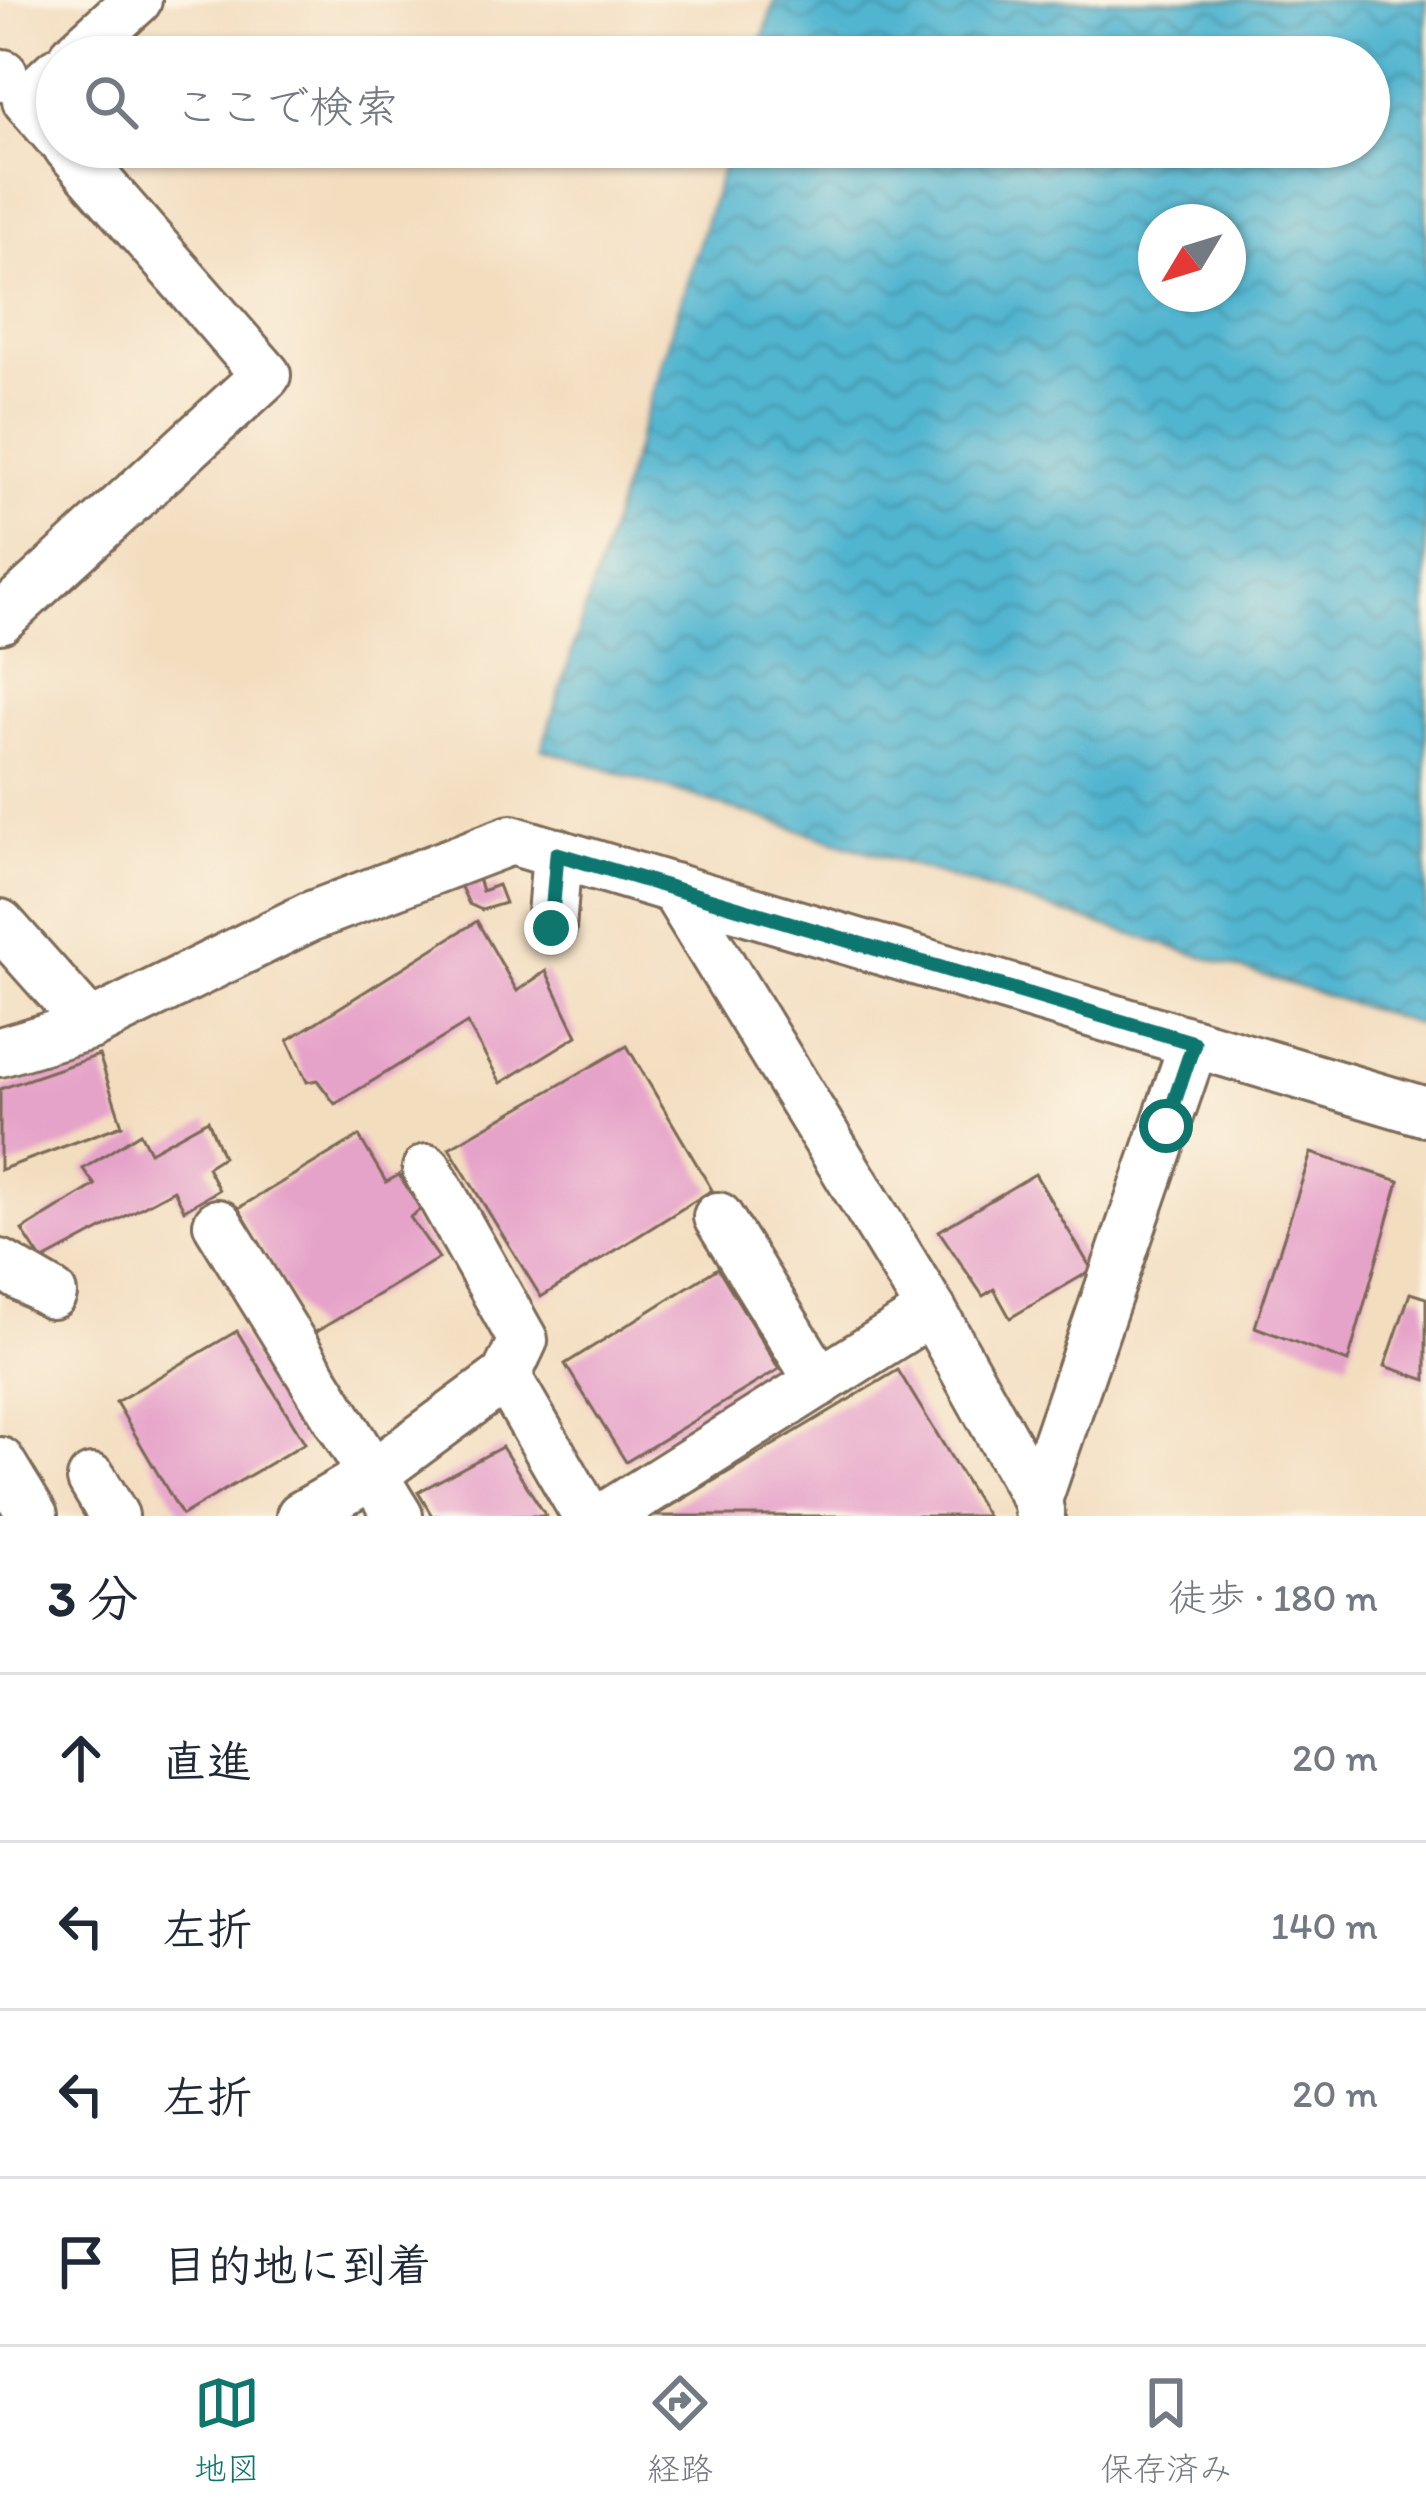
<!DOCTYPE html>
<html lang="ja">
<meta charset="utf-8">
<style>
body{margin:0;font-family:Itim,"Klee One",sans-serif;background:#f6f6f7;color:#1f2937}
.compass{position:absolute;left:1138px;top:204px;width:108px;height:108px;border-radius:50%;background:#fff;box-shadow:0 3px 9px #0004;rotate:232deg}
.stop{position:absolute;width:36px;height:36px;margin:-27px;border:9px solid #0f766e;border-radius:50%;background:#fff}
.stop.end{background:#0f766e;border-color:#fff;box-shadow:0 3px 12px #0008}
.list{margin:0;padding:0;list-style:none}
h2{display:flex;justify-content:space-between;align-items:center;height:156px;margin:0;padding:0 48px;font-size:51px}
h2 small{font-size:39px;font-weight:400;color:#747a83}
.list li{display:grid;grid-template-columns:78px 1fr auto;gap:36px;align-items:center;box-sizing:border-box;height:168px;padding:0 48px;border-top:3px solid #e0e1e3}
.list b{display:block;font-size:45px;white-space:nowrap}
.list em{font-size:39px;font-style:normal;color:#747a83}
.icon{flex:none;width:66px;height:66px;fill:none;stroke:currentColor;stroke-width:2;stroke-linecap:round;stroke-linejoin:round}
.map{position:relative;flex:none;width:1426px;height:1516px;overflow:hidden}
.search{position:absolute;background:#fff;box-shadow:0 3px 9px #0004;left:36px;right:36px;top:36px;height:132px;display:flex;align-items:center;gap:30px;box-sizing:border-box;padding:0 42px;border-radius:66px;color:#747a83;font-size:45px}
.sheet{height:828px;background:#fff}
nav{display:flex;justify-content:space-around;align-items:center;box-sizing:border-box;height:168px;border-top:3px solid #e0e1e3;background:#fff;font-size:33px;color:#747a83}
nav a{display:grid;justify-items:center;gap:6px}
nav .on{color:#0f766e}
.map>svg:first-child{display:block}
</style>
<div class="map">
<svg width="1426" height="1516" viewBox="0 0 1426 1516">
<defs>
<pattern id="water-waves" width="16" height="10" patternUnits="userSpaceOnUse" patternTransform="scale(3)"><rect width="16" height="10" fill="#51b5d0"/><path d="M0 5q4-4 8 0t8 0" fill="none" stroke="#4493a8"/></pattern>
</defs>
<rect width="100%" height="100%" fill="#fcf5e5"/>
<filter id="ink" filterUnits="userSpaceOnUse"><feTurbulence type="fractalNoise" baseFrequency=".00833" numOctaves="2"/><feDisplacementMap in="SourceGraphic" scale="24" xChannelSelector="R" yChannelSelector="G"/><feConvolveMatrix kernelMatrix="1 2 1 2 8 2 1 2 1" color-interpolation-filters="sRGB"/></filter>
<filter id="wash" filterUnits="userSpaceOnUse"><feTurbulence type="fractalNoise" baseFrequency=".004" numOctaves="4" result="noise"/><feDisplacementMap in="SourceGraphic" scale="48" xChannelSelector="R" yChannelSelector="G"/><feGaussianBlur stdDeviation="2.7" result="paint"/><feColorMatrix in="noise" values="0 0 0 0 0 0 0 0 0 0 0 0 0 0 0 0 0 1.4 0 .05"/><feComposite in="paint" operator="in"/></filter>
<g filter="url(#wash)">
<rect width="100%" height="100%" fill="#f3ddbf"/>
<path fill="url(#water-waves)" stroke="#467077" stroke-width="3" fill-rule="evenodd" d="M 775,0 L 1426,0 L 1426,1027 L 542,749 L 729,147 L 1369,147 L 1369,57 L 757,57 ZM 1156,222 L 1228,222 L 1228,294 L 1156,294 Z"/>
<g id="blocks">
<g fill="#e6a3c9">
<polygon points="478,878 482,891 498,885 505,903 482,910 469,904 458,881"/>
<polygon points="477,921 517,991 546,971 577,1036 501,1083 467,1023 335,1104 317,1080 307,1082 288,1040"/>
<polygon points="627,1046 712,1190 541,1297 449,1148"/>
<polygon points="99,1055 122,1125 0,1170 0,1089"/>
<polygon points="208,1120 223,1157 207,1167 219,1190 184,1210 174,1190 42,1261 22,1230 95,1185 83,1169 140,1133 150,1152"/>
<polygon points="359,1136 386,1182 399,1175 421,1209 410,1217 439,1258 314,1333 237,1209"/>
<polygon points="1311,1153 1399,1181 1348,1362 1255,1327"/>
<polygon points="1035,1174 1092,1270 1010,1318 994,1289 983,1296 939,1231"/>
<polygon points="718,1268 779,1369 626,1462 565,1364"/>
<polygon points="1410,1293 1426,1298 1426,1380 1385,1366"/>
<polygon points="237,1331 305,1443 182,1515 116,1402"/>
<polygon points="898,1370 987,1516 655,1516"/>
<polygon points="502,1447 546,1516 432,1516 418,1492"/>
</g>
</g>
</g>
<g filter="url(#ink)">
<use href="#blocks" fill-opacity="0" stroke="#7b6956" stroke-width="3"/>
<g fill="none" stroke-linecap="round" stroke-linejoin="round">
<g stroke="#7b6956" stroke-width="54">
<g id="minor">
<polyline points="74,57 137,0"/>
<polyline points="57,72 27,100 57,135"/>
<polyline points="0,77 3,74"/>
<polyline points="0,619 266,375 68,147"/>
<polyline points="674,888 932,1311 1037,1500 1040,1516"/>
<polyline points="0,924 90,1025"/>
<polyline points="551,928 557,853"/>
<polyline points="0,1052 90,1025 309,917 511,840 1426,1112"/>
<polyline points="427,1169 523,1340 506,1376 587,1516"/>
<polyline points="718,1217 820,1382"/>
<polyline points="218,1224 398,1516"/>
<polyline points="0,1264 52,1294"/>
<polyline points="0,1462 33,1516"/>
<polyline points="92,1479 114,1516"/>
<polyline points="1037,1500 1194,1043"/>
<polyline points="301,1516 372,1475 506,1376"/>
<polyline points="606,1516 932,1311"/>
</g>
</g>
<use href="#minor" stroke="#fff" stroke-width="48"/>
</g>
</g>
<g fill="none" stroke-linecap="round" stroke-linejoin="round" filter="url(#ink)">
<polyline stroke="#0f766e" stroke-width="15" points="551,928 557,854 1194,1043 1166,1126"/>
</g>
</svg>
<svg class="compass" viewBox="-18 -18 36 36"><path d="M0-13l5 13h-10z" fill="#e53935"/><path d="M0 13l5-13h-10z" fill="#747a83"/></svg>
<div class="stop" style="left:1166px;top:1126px"></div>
<div class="stop end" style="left:551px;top:928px"></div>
<div class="search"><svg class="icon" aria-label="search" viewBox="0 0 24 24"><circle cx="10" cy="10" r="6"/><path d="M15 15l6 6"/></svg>ここで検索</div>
</div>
<section class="sheet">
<h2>3 分<small>徒歩 · 180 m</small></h2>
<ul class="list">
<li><svg class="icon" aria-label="ahead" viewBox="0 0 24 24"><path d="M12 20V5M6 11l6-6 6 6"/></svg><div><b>直進</b></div><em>20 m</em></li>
<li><svg class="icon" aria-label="left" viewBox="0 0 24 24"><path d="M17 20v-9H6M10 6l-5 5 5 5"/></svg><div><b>左折</b></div><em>140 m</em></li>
<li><svg class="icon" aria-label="left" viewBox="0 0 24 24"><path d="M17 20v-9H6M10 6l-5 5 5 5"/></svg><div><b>左折</b></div><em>20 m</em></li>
<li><svg class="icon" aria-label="arrive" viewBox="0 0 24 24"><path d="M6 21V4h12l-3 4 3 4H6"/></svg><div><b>目的地に到着</b></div></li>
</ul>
</section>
<nav>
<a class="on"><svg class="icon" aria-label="map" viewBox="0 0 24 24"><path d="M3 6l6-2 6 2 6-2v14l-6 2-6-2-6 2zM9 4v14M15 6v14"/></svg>地図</a>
<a><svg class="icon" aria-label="directions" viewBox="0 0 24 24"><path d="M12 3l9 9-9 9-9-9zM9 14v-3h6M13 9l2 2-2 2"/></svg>経路</a>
<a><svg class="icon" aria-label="saved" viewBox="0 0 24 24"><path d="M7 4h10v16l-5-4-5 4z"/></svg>保存済み</a>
</nav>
